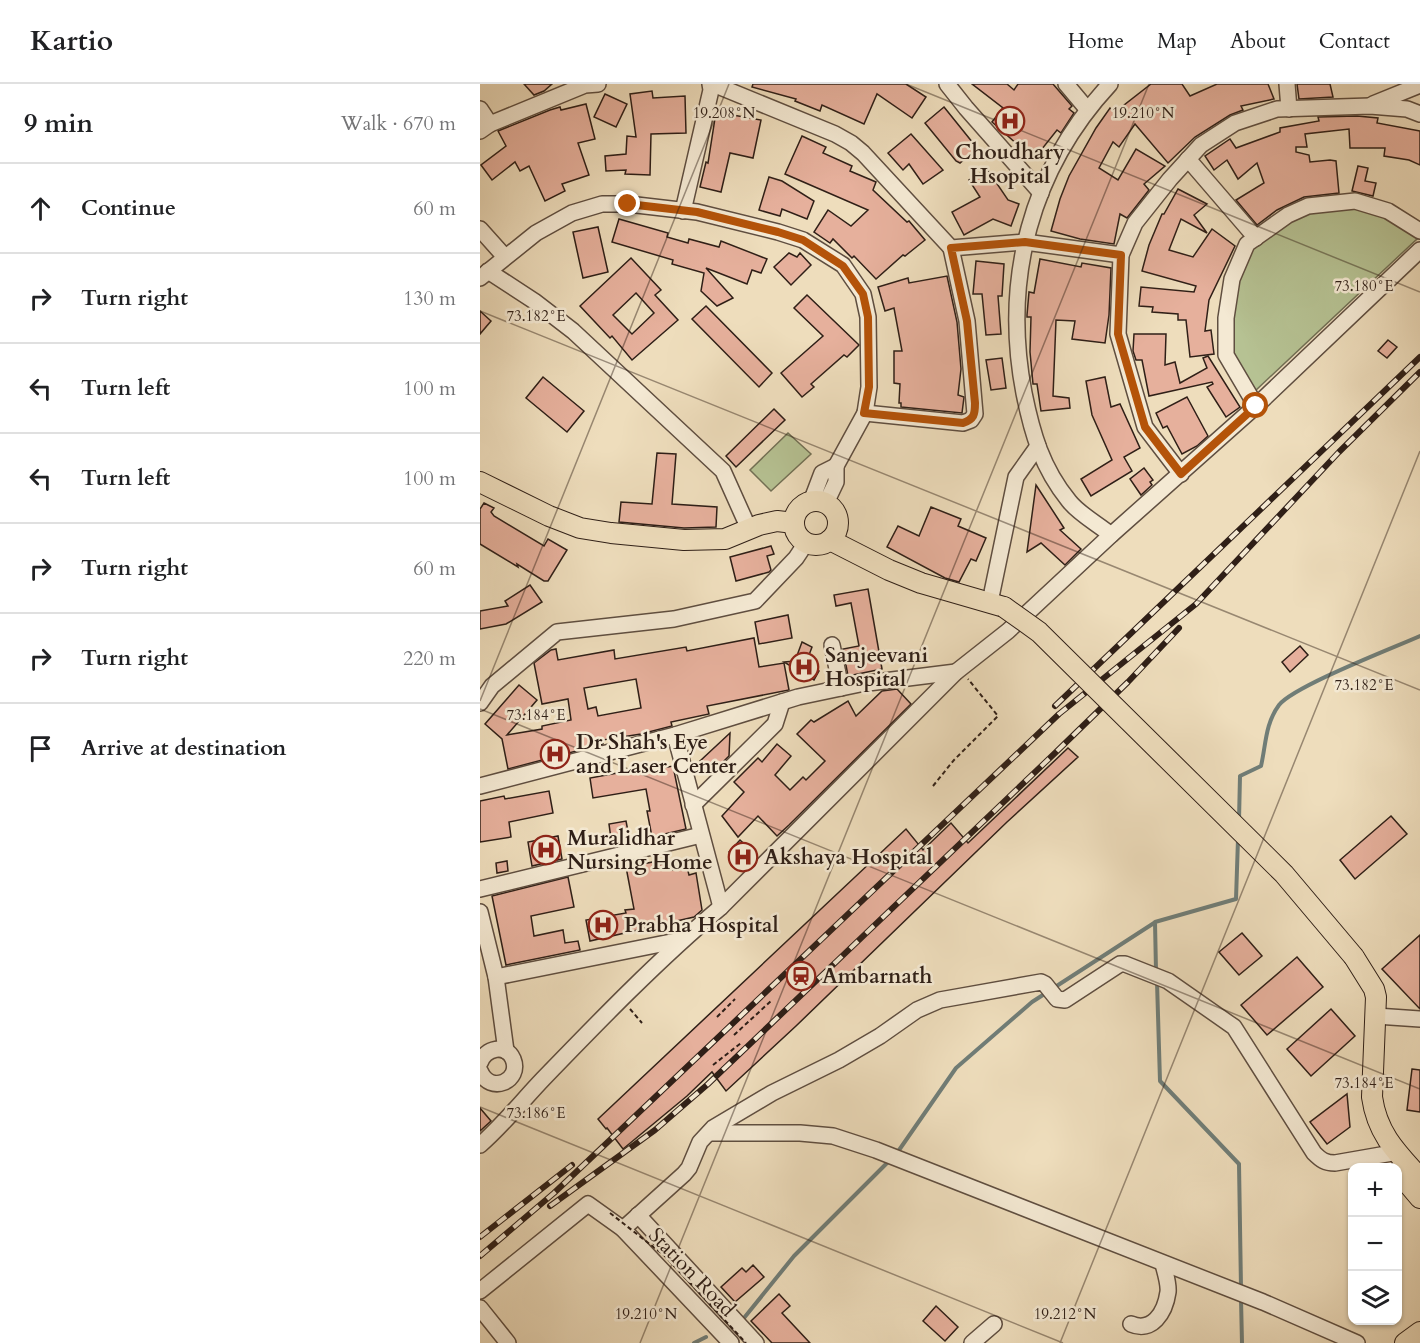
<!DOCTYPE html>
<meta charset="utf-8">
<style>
body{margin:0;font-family:Cardo,serif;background:#f6f6f6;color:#202124}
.controls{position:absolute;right:18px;bottom:18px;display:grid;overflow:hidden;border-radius:12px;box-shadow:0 2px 4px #0004}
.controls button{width:54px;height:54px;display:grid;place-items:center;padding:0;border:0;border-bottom:2px solid #e0e0e0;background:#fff;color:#202124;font:30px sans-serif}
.stop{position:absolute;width:18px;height:18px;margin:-14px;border:4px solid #b45309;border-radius:50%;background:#fff}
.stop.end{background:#b45309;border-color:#fff;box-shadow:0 2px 6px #0008}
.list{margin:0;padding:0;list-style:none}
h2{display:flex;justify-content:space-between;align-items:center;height:78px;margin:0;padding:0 24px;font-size:26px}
h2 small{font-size:20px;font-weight:400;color:#757577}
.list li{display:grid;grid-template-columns:39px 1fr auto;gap:18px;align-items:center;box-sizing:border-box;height:90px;padding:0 24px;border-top:2px solid #e0e0e0}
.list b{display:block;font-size:22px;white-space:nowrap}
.list em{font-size:20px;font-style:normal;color:#757577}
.icon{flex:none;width:33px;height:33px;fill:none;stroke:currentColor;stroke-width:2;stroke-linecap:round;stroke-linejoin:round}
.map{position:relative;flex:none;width:940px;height:1259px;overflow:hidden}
header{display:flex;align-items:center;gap:36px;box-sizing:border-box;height:84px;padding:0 30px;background:#fff;border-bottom:2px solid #e0e0e0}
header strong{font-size:28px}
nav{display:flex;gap:33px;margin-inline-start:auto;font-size:21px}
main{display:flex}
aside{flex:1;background:#fff}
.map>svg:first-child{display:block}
</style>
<header>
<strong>Kartio</strong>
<nav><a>Home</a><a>Map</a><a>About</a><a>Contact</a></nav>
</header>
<main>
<aside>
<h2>9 min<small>Walk · 670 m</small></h2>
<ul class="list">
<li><svg class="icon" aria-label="ahead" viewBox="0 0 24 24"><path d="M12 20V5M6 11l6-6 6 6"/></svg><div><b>Continue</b></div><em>60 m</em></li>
<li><svg class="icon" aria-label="right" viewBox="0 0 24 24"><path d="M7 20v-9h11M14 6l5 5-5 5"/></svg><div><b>Turn right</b></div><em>130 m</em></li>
<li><svg class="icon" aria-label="left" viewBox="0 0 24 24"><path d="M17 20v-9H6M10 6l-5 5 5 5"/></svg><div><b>Turn left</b></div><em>100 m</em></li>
<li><svg class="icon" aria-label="left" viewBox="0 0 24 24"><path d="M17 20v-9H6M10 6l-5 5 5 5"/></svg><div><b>Turn left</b></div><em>100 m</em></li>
<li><svg class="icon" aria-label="right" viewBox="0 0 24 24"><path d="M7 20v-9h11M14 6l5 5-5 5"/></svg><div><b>Turn right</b></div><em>60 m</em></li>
<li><svg class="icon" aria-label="right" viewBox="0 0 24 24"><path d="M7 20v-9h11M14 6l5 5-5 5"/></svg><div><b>Turn right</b></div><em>220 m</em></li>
<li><svg class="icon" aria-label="arrive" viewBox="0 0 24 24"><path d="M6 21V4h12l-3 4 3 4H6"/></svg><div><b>Arrive at destination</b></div></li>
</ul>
</aside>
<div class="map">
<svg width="940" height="1259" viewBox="0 0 940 1259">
<rect width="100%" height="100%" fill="#eeddbc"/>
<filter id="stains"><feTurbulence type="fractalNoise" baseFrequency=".00333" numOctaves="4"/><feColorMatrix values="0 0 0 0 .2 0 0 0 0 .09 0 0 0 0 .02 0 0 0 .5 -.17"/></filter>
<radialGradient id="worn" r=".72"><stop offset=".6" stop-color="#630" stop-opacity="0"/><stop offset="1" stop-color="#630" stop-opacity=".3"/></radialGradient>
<g fill="#b6c293" stroke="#727055" stroke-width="1.5">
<polygon points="871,121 896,128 938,154 775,307 750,266 755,194 770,162 809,134"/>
<polygon points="308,349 331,370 291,407 270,386"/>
</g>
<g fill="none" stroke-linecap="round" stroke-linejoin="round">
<g stroke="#707d77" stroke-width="4">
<path d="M 759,736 L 760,692 L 781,682 C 786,661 785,640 799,621 C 814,602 913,564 940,552"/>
<polyline points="676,887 675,838 756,815 758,755"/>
<polyline points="677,898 680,997 759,1080 761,1204"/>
<polyline points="572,905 674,839"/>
<polyline points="417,1069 476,984 552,918 566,909"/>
<polyline points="761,1215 762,1259"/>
<polyline points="264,1234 314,1172 410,1076"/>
<polyline points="214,1259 226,1253"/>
</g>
</g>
<g fill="#e6b09c" stroke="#2f1f17" stroke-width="1.5" fill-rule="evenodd">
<polygon points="44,0 72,0 64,7 54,11"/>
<polygon points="273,0 426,0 446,13 432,34 397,10 384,40 342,21 340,27 315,17 316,15 272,3"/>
<polygon points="492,0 527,0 534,6 538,0 573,0 592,22 589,25 594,29 581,49 577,46 554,75 512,38 523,24"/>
<polygon points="671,0 702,0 710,12 737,0 788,0 794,15 761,22 763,26 750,31 715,53 688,79 655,40 639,63 633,58 619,84 638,96 656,65 685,82 664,100 669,106 647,134 640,130 634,160 600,155 571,147 580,115 589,92 616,44 630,24 635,28"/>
<polygon points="817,0 850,0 853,13 819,15"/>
<polygon points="172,7 173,14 205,12 206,49 171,50 170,91 145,90 146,86 126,87 125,72 146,70 147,52 156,53 150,10"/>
<polygon points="125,10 147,20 136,43 114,33"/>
<polygon points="106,20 115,55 98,59 109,91 82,100 85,107 65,117 49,82 40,87 35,78 12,96 1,81 26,62 18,47 70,26 80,23 81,26"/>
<polygon points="464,23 497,64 480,79 476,77 445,39"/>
<polygon points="236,28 281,36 273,74 250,69 241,108 220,103 226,78 228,79"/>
<polygon points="877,32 898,34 897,39 940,47 940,81 929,76 904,72 905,64 870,64 869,45 825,50 827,63 816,63 816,68 829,71 830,78 850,76 856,77 859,109 824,113 797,126 777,141 756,116 784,99 777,79 758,95 747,76 734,86 725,72 750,55 756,64 800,48 800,44 839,37 838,33"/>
<polygon points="431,50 463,86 443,100 429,80 423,86 408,69"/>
<polygon points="322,52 346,63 343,69 372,82 370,87 396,98 393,106 427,138 429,137 445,156 425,172 423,171 396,195 374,172 372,174 353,155 350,159 334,148 348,126 371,142 388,126 305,90"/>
<polygon points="878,82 888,84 885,97 896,99 893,112 872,107"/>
<polygon points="507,85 528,116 539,120 531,142 513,135 484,151 472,128 500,113 489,96"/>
<polygon points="289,93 302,97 334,117 327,135 302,125 300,132 279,126"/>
<polygon points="698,105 727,120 714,131 727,149 701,135 689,166 713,173 732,145 755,162 729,216 725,247 731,246 734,270 710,273 706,236 698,236 698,230 672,228 673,223 659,222 661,203 714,208 716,202 662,187 669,161 682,130 684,130"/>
<polygon points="139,135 188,149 187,153 208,159 209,155 239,163 241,157 287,175 281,189 272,186 267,200 226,184 253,214 237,222 221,207 224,189 192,180 193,176 132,158"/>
<polygon points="118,143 128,188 103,194 93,148"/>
<polygon points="309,169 317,173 320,169 331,181 311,201 294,183"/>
<path d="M 151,174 L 181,206 L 175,211 L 198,236 L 152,276 L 132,252 L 130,254 L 100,222 ZM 156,209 L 174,229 L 152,250 L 133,231 Z"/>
<polygon points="560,175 601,183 602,179 631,184 629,231 625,259 592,255 595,237 576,236 573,312 589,314 590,324 561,327 557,300 553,300 550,268 551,233 547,233 547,231 549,208 554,209"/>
<polygon points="496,177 524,180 522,212 518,212 521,250 506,251 502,210 493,210"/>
<polygon points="467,192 477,238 481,285 478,311 484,313 482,329 421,323 421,319 419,319 420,300 414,299 414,267 422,267 414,224 405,227 398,203 428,194 429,199"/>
<polygon points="327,211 379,261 367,273 364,271 331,300 334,303 322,313 301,289 343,252 314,224"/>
<polygon points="226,222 292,289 279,303 212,235"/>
<polygon points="0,227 11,237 0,250"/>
<polygon points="654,250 686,250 685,281 695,278 700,299 727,284 723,274 728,272 760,323 746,333 727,303 733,300 732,298 669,312 662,276 656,276 653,267"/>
<polygon points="908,256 917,263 907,274 898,267"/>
<polygon points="522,274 526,304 511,306 506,276"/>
<polygon points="63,293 104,327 87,348 46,314"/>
<polygon points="625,293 631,323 640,320 660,364 644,373 652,387 611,412 601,395 632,376 612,331 606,297"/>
<polygon points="707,313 728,352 717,362 702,370 687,342 683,344 676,329"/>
<polygon points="294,325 305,336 256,383 246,372"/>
<polygon points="177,369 196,370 192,420 237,423 236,443 204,444 139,438 141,418 172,420"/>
<polygon points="664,384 673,396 670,398 672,401 661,411 650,395"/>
<polygon points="556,401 584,444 580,446 601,465 585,481 561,459 547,468"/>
<polygon points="4,419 14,424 11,428 14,432 64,462 68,455 87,466 68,497 64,497 37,480 38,483 0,460 0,425"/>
<polygon points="451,423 481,435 478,442 506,454 496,477 491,475 479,498 465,494 407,463 418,442 439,452"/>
<polygon points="291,462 294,470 287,472 291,486 289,488 256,497 250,473"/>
<polygon points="50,501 62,518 26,540 0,545 0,527 28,522 25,517"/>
<polygon points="388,505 402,585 368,592 363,565 379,562 371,519 356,522 354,511"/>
<polygon points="308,531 312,554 279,560 275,538"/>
<path d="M 274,554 L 279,583 L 304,579 L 309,606 L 227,622 L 229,630 L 191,638 L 192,642 L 161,650 L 122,656 L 123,660 L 28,685 L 22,655 L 5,640 L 39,601 L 57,616 L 27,651 L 62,645 L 62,642 L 91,636 L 88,615 L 62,620 L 54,579 L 71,566 L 76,565 L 78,576 L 134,566 L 135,575 L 206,563 L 207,567 ZM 156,595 L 161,624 L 118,632 L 116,623 L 108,625 L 104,604 Z"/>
<polygon points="322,558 332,563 329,571 330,580 339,587 334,596 304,578 315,577"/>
<polygon points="820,562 828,571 810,588 802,578"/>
<polygon points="417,605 431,620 309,741 297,752 278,732 258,753 242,732 264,708 254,698 278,674 282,678 297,660 311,672 295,691 310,706 323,693 326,696 345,677 317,650 331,636 334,638 368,617 376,632 402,607"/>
<polygon points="250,649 249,672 232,689 220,677"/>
<polygon points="588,664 598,673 527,738 316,942 246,1007 232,988 207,1012 143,1065 127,1044 126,1045 118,1035 426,745 443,766 471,739 488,759"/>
<polygon points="193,682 206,745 172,753 167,727 170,727 166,705 113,714 110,694 154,686 154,689"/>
<polygon points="69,707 73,729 29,738 31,753 0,758 0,717 24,712 25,715"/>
<polygon points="911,732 927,750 875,795 860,776"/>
<polygon points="146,737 150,758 132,762 129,740"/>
<polygon points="78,752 82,775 52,782 48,758"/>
<polygon points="260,756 275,770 264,782 249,768"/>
<polygon points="27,777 28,787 17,789 16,779"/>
<polygon points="173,778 173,782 187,779 188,784 193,783 193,786 207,783 209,791 216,789 222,826 214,833 110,857 106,836 146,829 145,826 154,825 146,783"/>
<polygon points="88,793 94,823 51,832 54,852 83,846 85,859 98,857 100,866 26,881 12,812"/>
<polygon points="762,849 782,872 759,891 739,868"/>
<polygon points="940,851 940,925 902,885"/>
<polygon points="817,873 843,903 787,951 761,921"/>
<polygon points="851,925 875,952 831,992 807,965"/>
<polygon points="932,985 940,986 940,1028 927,1026"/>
<polygon points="867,1010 870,1043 847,1060 830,1038"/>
<polygon points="0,1024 11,1037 0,1047"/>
<polygon points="273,1181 284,1193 255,1218 241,1203 262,1184 266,1188"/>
<polygon points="299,1210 310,1222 302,1229 330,1259 292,1259 271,1237"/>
<polygon points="456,1222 478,1243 465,1257 443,1237"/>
</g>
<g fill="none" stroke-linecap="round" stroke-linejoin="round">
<g stroke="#5f4e40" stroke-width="18">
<g id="minor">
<polyline points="233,0 355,50 371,59 383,69 471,164 545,158 641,171"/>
<polyline points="467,0 486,24 561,109"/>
<polyline points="586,0 607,25"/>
<path d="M 630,0 C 551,85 522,195 544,309 C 552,349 562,384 589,417 C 599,430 618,440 631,451"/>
<polyline points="807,0 809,25"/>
<polyline points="893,20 940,1"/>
<polyline points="0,25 10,40"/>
<polyline points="0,47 10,40 105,1 118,0"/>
<polyline points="708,75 776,154"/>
<polyline points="203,127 231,6 230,0"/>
<polyline points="0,145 25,173"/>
<polyline points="8,187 54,217 93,247 243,387 269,445"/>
<polyline points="0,194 56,149 92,129 122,120 148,120 217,128 298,148 323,156 363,181 383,210 388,233 389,303 385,329 356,382"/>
<polyline points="776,322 746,271 746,234 752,195 767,160 808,131 828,122 875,117 908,127 940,147"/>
<polyline points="385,329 483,339 491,336 495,330 487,237 471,164"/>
<polyline points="701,390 665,343 638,250 641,171 655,139 690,95 721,61 755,39 797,25 890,22 927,25 940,30"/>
<polyline points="331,418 342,389 356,382 356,398 346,419"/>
<polyline points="510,518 536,393 558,362"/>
<polyline points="352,561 361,604"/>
<polyline points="0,619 12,602 77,548 194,535 275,517 316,474 326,459"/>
<polyline points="195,651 241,823"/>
<polyline points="0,702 195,651 318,613 380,600 476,588"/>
<polyline points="213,721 295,640 302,618"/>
<polyline points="0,805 221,751"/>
<polyline points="0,828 16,893 26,967"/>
<polyline points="16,893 201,856"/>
<polyline points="896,932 940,935"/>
<path d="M 0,979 C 5,964 26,959 33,975 C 42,997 10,1011 0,987"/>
<polyline points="229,1049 320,1049 353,1052 396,1066 783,1218 877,1259"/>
<path d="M 0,1061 C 23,1041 42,1017 63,995 C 120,936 178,876 241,823 L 476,588 L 528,547 L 631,451 L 776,322 L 940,166"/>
<polyline points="158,1131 276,1259"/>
<path d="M 143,1145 L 204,1090 L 209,1084 L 220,1058 L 233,1044 L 292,1009 L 359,976 L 400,952 L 437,926 L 460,916 L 561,898 L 565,900 L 577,915 L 585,916 L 640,880 L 645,880 L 688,897 L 754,943 L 834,1069 C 841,1076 845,1079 855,1079 L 918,1068"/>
<polyline points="0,1207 108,1120 143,1145 251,1259"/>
<polyline points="0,1224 28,1259"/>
<path d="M 651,1240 C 672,1249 685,1229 688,1208 C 689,1200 685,1188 683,1180"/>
<polyline points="492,1259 514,1240"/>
</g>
</g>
<g stroke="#2f1f17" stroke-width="22">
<g id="major">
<polyline points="0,398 69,432 100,444 131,449 204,456 245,455 279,441 297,437 314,439"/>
<circle cx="336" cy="439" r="22"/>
<polyline points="350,456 409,486 441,499 524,523"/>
<path d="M 874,873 L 894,905 L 896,913 L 892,1013 C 897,1049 916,1068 940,1094"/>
<polyline points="918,1088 940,1114"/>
<polyline points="925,1259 940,1248"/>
</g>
</g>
<g stroke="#2f1f17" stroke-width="2" stroke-dasharray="4.5 3" stroke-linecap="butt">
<polyline points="453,702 474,676 518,632 488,595"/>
<polyline points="150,925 162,939"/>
<polyline points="237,933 255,915"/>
<polyline points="254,951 291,917"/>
<polyline points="233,981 261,959"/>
</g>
<use href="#minor" stroke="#f4e9d3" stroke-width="15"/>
<use href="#major" stroke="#eeddbc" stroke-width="20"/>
<g stroke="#2f1f17" stroke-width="6">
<g id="rail">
<polyline points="575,622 940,273"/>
<polyline points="70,1122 175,1046 228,1000 574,670 648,598 699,544"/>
<polyline points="0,1153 92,1081"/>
<polyline points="0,1172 74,1109 579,630 716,520 859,368 940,288"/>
</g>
</g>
<use href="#rail" stroke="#f4e9d3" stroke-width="4" stroke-dasharray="11" stroke-linecap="butt"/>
<g stroke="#2f1f17" stroke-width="22" stroke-linecap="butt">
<polyline id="major-bridge" points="524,523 559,548 804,790 874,873"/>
</g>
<polyline stroke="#2f1f17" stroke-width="2" stroke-dasharray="4.5 3" stroke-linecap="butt" points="130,1129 185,1172 266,1259"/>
<use href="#major-bridge" stroke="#eeddbc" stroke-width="20"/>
</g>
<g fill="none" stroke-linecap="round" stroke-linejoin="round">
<path stroke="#b45309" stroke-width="8" d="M 148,120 L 217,128 L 298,148 L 323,156 L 363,182 L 383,210 L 388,233 L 389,303 L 384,329 L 483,339 C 494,335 495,331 495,319 L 487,237 L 471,164 L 545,158 L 641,171 L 638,250 L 665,343 L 701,390 L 776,322"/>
</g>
<path fill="none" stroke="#2f1f17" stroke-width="1.5" stroke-opacity="0.45" d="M 426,0 L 940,208M 0,227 L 940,606M 0,617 L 249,0M 0,625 L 940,1005M 0,1023 L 583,1259M 160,1259 L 669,0M 580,1259 L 940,367"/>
<defs>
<g id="hospital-ring" transform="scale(1.5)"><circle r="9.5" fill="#f4e9d3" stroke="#8f2418" stroke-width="1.5"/><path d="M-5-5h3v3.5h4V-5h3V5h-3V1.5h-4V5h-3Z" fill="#8f2418"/></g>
<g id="station-ring" transform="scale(1.5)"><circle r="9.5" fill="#f4e9d3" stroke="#8f2418" stroke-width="1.5"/><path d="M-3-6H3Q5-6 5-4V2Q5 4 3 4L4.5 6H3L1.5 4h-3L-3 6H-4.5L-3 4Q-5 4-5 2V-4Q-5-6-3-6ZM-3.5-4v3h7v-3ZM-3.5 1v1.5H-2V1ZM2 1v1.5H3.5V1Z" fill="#8f2418"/></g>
</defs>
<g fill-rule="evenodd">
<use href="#hospital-ring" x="530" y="37"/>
<use href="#hospital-ring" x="324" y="583"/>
<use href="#hospital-ring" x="75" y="670"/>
<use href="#hospital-ring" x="66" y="766"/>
<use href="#hospital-ring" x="263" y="773"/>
<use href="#hospital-ring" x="123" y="841"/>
<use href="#station-ring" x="321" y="892"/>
</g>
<g text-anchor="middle" stroke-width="5" stroke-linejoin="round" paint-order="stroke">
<g font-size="21" font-weight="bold" fill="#2f1f17" stroke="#f4e9d3" text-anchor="start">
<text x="530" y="75" text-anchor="middle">Choudhary<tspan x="530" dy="24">Hsopital</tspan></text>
<text x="345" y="578">Sanjeevani<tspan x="345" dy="24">Hospital</tspan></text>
<text x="96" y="665">Dr Shah's Eye<tspan x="96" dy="24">and Laser Center</tspan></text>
<text x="87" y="761">Muralidhar<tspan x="87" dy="24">Nursing Home</tspan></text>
<text x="284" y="780">Akshaya Hospital</text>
<text x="144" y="848">Prabha Hospital</text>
<text x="342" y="899">Ambarnath</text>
</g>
<g font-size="21" fill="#2f1f17" stroke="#f4e9d3">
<text transform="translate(212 1188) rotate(46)" y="7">Station Road</text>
</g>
</g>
<g font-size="15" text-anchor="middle" fill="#2f1f17" stroke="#f4e9d3" stroke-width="5" stroke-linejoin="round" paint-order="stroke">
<text x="663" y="34">19.210°N</text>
<text x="244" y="34">19.208°N</text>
<text x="884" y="207">73.180°E</text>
<text x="56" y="237">73.182°E</text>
<text x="884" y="606">73.182°E</text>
<text x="56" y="636">73.184°E</text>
<text x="884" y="1004">73.184°E</text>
<text x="56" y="1034">73.186°E</text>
<text x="166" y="1235">19.210°N</text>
<text x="585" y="1235">19.212°N</text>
</g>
<rect width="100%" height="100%" filter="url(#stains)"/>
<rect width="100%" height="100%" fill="url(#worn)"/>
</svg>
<div class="controls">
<button>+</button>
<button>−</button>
<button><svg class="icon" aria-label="layers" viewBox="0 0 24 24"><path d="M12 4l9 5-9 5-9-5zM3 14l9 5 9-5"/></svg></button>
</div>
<div class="stop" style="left:776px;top:322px"></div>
<div class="stop end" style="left:148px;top:120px"></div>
</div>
</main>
